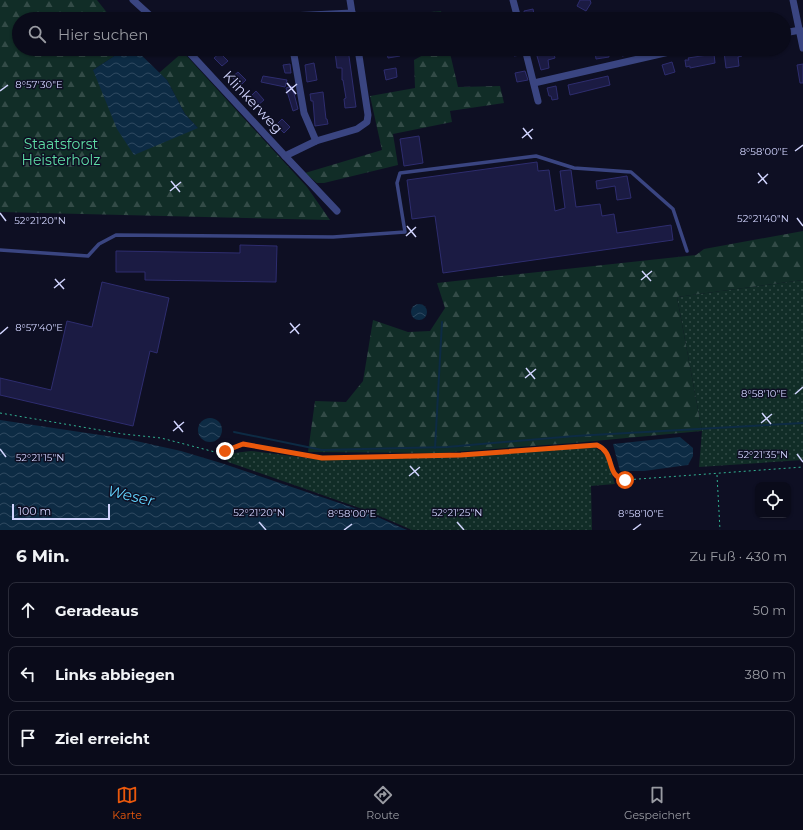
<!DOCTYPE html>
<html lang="de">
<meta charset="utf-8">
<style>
body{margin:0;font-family:Montserrat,sans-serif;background:#131423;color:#f1f3f6}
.controls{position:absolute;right:12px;bottom:12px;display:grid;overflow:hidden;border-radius:8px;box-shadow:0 1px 3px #0004}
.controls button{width:36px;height:36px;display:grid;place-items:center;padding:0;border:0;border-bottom:1px solid #2a2b39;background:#0a0b1a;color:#f1f3f6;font:20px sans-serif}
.scale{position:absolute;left:12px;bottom:10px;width:98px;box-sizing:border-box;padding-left:4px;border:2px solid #d1d4fe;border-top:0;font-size:11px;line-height:14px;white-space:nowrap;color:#d1d4fe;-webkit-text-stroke:3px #0e0f23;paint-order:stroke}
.stop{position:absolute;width:12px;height:12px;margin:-9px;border:3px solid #ea580c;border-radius:50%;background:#fff}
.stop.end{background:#ea580c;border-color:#fff;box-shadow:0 1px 4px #0008}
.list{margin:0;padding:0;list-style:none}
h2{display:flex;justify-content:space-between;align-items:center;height:52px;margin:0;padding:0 16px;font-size:17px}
h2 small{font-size:13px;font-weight:400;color:#999ba2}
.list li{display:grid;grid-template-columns:26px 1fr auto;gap:12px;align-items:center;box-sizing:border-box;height:56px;margin:0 8px 8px;padding:0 8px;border:1px solid #2a2b39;border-radius:8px}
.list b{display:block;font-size:15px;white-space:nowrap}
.list em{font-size:13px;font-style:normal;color:#999ba2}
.icon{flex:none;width:22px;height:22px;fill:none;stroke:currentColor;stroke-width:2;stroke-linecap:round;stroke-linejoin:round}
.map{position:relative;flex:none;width:803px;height:530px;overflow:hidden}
.search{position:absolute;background:#0a0b1a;box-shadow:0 1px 3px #0004;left:12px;right:12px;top:12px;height:44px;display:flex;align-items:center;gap:10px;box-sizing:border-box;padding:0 14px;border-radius:22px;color:#999ba2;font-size:15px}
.sheet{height:244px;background:#0a0b1a}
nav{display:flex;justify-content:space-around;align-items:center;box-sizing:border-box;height:56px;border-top:1px solid #2a2b39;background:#0a0b1a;font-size:11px;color:#999ba2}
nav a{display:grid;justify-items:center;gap:2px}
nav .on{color:#ea580c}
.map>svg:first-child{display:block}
</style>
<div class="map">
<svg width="803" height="530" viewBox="0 0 803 530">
<defs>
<pattern id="grass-dots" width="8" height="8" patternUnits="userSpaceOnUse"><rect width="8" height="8" fill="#112d27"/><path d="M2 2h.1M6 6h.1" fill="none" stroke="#334b47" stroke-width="1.8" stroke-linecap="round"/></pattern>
<pattern id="forest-firs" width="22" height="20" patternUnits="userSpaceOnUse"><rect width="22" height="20" fill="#112d27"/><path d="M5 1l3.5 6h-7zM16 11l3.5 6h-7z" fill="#334b47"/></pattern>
<pattern id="water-waves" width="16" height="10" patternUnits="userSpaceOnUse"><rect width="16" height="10" fill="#0d2b44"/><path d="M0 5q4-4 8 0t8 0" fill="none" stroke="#2f4960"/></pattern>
</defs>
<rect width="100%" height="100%" fill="#0e0f23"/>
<g fill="url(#grass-dots)">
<polygon points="803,280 803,460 699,467 702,431 677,297"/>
<path d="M 593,447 C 610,453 610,469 615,484 L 591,486 L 592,530 L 412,530 L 368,511 L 228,462 L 225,454 L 251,451 L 324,460 L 461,457 Z"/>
</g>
<g fill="url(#forest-firs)">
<polygon points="0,0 97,0 112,19 19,19 19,49 125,49 93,70 198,128 185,114 167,80 159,73 183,52 307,187 330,220 0,212"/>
<polygon points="441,11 443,19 421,19 420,13"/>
<polygon points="424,49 449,49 458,87 500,86 504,103 450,111 452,122 393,134 398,165 324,183 317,183 305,173 382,150 370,96 415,88 414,60 425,54"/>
<polygon points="803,231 803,280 677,297 702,431 573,443 439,453 308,452 315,401 346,402 363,381 373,320 408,332 430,331 445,308 437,283 696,255 704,249"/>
</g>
<g fill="url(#water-waves)">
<polygon points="125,49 135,49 167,80 185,114 198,128 134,155 117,129 93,70"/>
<circle cx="419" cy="312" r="8"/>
<circle cx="210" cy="430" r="12"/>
<polygon points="0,420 127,439 181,451 221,463 366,512 407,530 0,530"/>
<polygon points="680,437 693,448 693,456 688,465 644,471 620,471 613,444"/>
</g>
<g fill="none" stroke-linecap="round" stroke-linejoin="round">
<g stroke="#0d2b44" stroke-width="2">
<polyline points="234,432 322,450 447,447 575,436 803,423"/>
<polyline points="435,448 442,322"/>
</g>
</g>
<g fill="#1b1b43" stroke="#2e2d6f">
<polygon points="580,0 590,0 591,3 586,11 577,6"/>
<polygon points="533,9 535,19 525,19 524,11"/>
<polygon points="712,14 712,19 697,19 697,16"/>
<polygon points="340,49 348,49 356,107 345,108 344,99 346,98 343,80 342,80 342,68 337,68 335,52 340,51"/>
<polygon points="386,49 398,49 400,56 388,58"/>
<polygon points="507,49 520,49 521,55 514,56 514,53 509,54"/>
<polygon points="535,49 545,49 546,52 553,51 555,58 548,60 549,68 541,70"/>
<polygon points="608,49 609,57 596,59 595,52 597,51"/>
<polygon points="620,49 630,49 632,54 622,56"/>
<polygon points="742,50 742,56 738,57 739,66 726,68 724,52"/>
<polygon points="220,53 228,61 222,66 214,58"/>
<polygon points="714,54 715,63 690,68 690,66 686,67 685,60 689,60 688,58"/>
<polygon points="672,62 675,72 665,75 662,65"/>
<polygon points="314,63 317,80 307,82 305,65"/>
<polygon points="290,64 291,73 285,73 283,65"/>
<polygon points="803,64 803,83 800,83 797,65"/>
<polygon points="396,68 397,77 386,80 384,70"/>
<polygon points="525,71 528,80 517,82 515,73"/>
<polygon points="238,72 246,80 240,86 232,77"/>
<polygon points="263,76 287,80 285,87 261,82"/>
<polygon points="608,76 610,85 570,95 568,85"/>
<polygon points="292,86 298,109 293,111 286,88"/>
<polygon points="556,86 558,99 552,100 551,96 549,96 547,88"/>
<polygon points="256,91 264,100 258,105 250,97"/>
<polygon points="323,92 326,119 327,119 328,124 315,126 313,101 311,101 310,94"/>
<polygon points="282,119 290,127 284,133 276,125"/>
<polygon points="419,136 423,163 404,166 400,139"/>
<polygon points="537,162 538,171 549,170 555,211 565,208 560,171 569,170 571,170 576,207 600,204 602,216 614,214 617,233 671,225 673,240 443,273 435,216 412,219 407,180"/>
<polygon points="627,176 631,198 617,200 615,186 597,189 596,181"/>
<polygon points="240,245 277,246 276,282 145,280 145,272 116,272 116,251 240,253"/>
<polygon points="102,282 169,298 157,353 150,351 133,426 0,395 0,378 51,390 67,321 92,327"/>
</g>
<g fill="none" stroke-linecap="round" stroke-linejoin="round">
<g stroke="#31b292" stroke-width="1" stroke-dasharray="2 3" stroke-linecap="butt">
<path d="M 0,413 L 123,434 L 161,438 L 215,452 L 225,451 L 243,444 L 322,458 L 461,455 L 597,445 C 616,453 605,476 625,480 L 803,467"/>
<polyline points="717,475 720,530"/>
</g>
<polyline stroke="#3a4581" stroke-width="3.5" points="0,250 88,256 99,244 116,235 333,237 405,232 397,183 400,173 536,156 574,168 631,172 673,209 687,251"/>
<g stroke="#3a4581" stroke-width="7">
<polyline points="133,0 154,19"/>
<polyline points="350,0 353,19"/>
<polyline points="513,0 518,19"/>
<polyline points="793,0 803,48"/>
<polyline points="228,19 352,13"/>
<polyline points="784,33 800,30"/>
<polyline points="186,49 285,156 316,141 357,129 367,122 368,115 358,49"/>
<polyline points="293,49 304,113 316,141"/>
<polyline points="525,49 538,101"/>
<polyline points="534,83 682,49"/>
<polyline points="285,156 337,211"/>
</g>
</g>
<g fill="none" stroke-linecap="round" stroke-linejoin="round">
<path stroke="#ea580c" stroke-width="5" d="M 225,451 L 243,444 L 322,458 L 461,455 L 597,445 C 616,453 605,476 625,480"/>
</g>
<path fill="none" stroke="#d1d4fe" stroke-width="1.5" d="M 287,83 L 296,94M 0,91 L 8,85M 286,93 L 297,84M 523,128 L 532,139M 522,138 L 533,129M 795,151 L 803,145M 758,173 L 767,184M 171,181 L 180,192M 758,183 L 768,174M 170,191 L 181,182M 0,213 L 6,221M 797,218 L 803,226M 407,226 L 416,237M 406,236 L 416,227M 642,271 L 651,281M 55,279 L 64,289M 641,280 L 652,271M 54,288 L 65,279M 290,323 L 299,334M 290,333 L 300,324M 0,334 L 8,327M 526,368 L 535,379M 525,378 L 536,369M 795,394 L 803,387M 762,413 L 771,424M 174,421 L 183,432M 761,423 L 772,414M 173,431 L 184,422M 0,449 L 6,457M 797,454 L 803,462M 410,466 L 419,476M 409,476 L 420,467M 259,522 L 266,530M 457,522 L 464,530M 344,530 L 352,524M 633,530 L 641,524"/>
<g text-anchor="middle" stroke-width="3" stroke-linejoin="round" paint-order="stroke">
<g font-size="14" fill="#d1d4fe" stroke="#0e0f23">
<text transform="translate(253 102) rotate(47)" y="5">Klinkerweg</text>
</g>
<g font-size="14" fill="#5edda5" stroke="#0e0f23">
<text x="61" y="149">Staatsforst<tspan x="61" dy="16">Heisterholz</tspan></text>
</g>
<g font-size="15" font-style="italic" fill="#61d2fc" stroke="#0e0f23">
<text transform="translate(131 496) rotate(13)" y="5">Weser</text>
</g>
</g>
<g font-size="10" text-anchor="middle" fill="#d1d4fe" stroke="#0e0f23" stroke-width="3" stroke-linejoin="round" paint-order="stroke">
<text x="39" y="88">8°57'30"E</text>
<text x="764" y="155">8°58'00"E</text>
<text x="763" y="222">52°21'40"N</text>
<text x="40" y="224">52°21'20"N</text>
<text x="39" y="331">8°57'40"E</text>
<text x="764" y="397">8°58'10"E</text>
<text x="763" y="458">52°21'35"N</text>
<text x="40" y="461">52°21'15"N</text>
<text x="259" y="516">52°21'20"N</text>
<text x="457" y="516">52°21'25"N</text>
<text x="352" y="517">8°58'00"E</text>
<text x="641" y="517">8°58'10"E</text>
</g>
</svg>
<div class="controls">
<button><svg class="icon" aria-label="locate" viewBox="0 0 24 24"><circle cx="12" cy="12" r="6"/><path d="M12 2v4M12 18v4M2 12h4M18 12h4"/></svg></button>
</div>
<div class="scale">100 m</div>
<div class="stop" style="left:625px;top:480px"></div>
<div class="stop end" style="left:225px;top:451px"></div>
<div class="search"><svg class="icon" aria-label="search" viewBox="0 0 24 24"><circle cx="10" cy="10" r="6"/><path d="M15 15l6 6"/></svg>Hier suchen</div>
</div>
<section class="sheet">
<h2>6 Min.<small>Zu Fuß · 430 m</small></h2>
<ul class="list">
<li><svg class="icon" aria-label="ahead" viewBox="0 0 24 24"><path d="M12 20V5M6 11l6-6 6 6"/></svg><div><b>Geradeaus</b></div><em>50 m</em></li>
<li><svg class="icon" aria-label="left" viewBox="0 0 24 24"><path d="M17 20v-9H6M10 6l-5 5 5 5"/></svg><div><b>Links abbiegen</b></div><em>380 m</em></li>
<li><svg class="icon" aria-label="arrive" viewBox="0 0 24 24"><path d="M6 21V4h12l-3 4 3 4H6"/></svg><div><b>Ziel erreicht</b></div></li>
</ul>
</section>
<nav>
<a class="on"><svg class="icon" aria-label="map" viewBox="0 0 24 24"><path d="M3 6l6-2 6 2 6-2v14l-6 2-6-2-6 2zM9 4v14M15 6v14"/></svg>Karte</a>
<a><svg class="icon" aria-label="directions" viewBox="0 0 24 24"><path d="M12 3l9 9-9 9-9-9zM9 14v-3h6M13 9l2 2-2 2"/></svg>Route</a>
<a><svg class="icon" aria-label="saved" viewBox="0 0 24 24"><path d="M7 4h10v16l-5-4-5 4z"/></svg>Gespeichert</a>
</nav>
